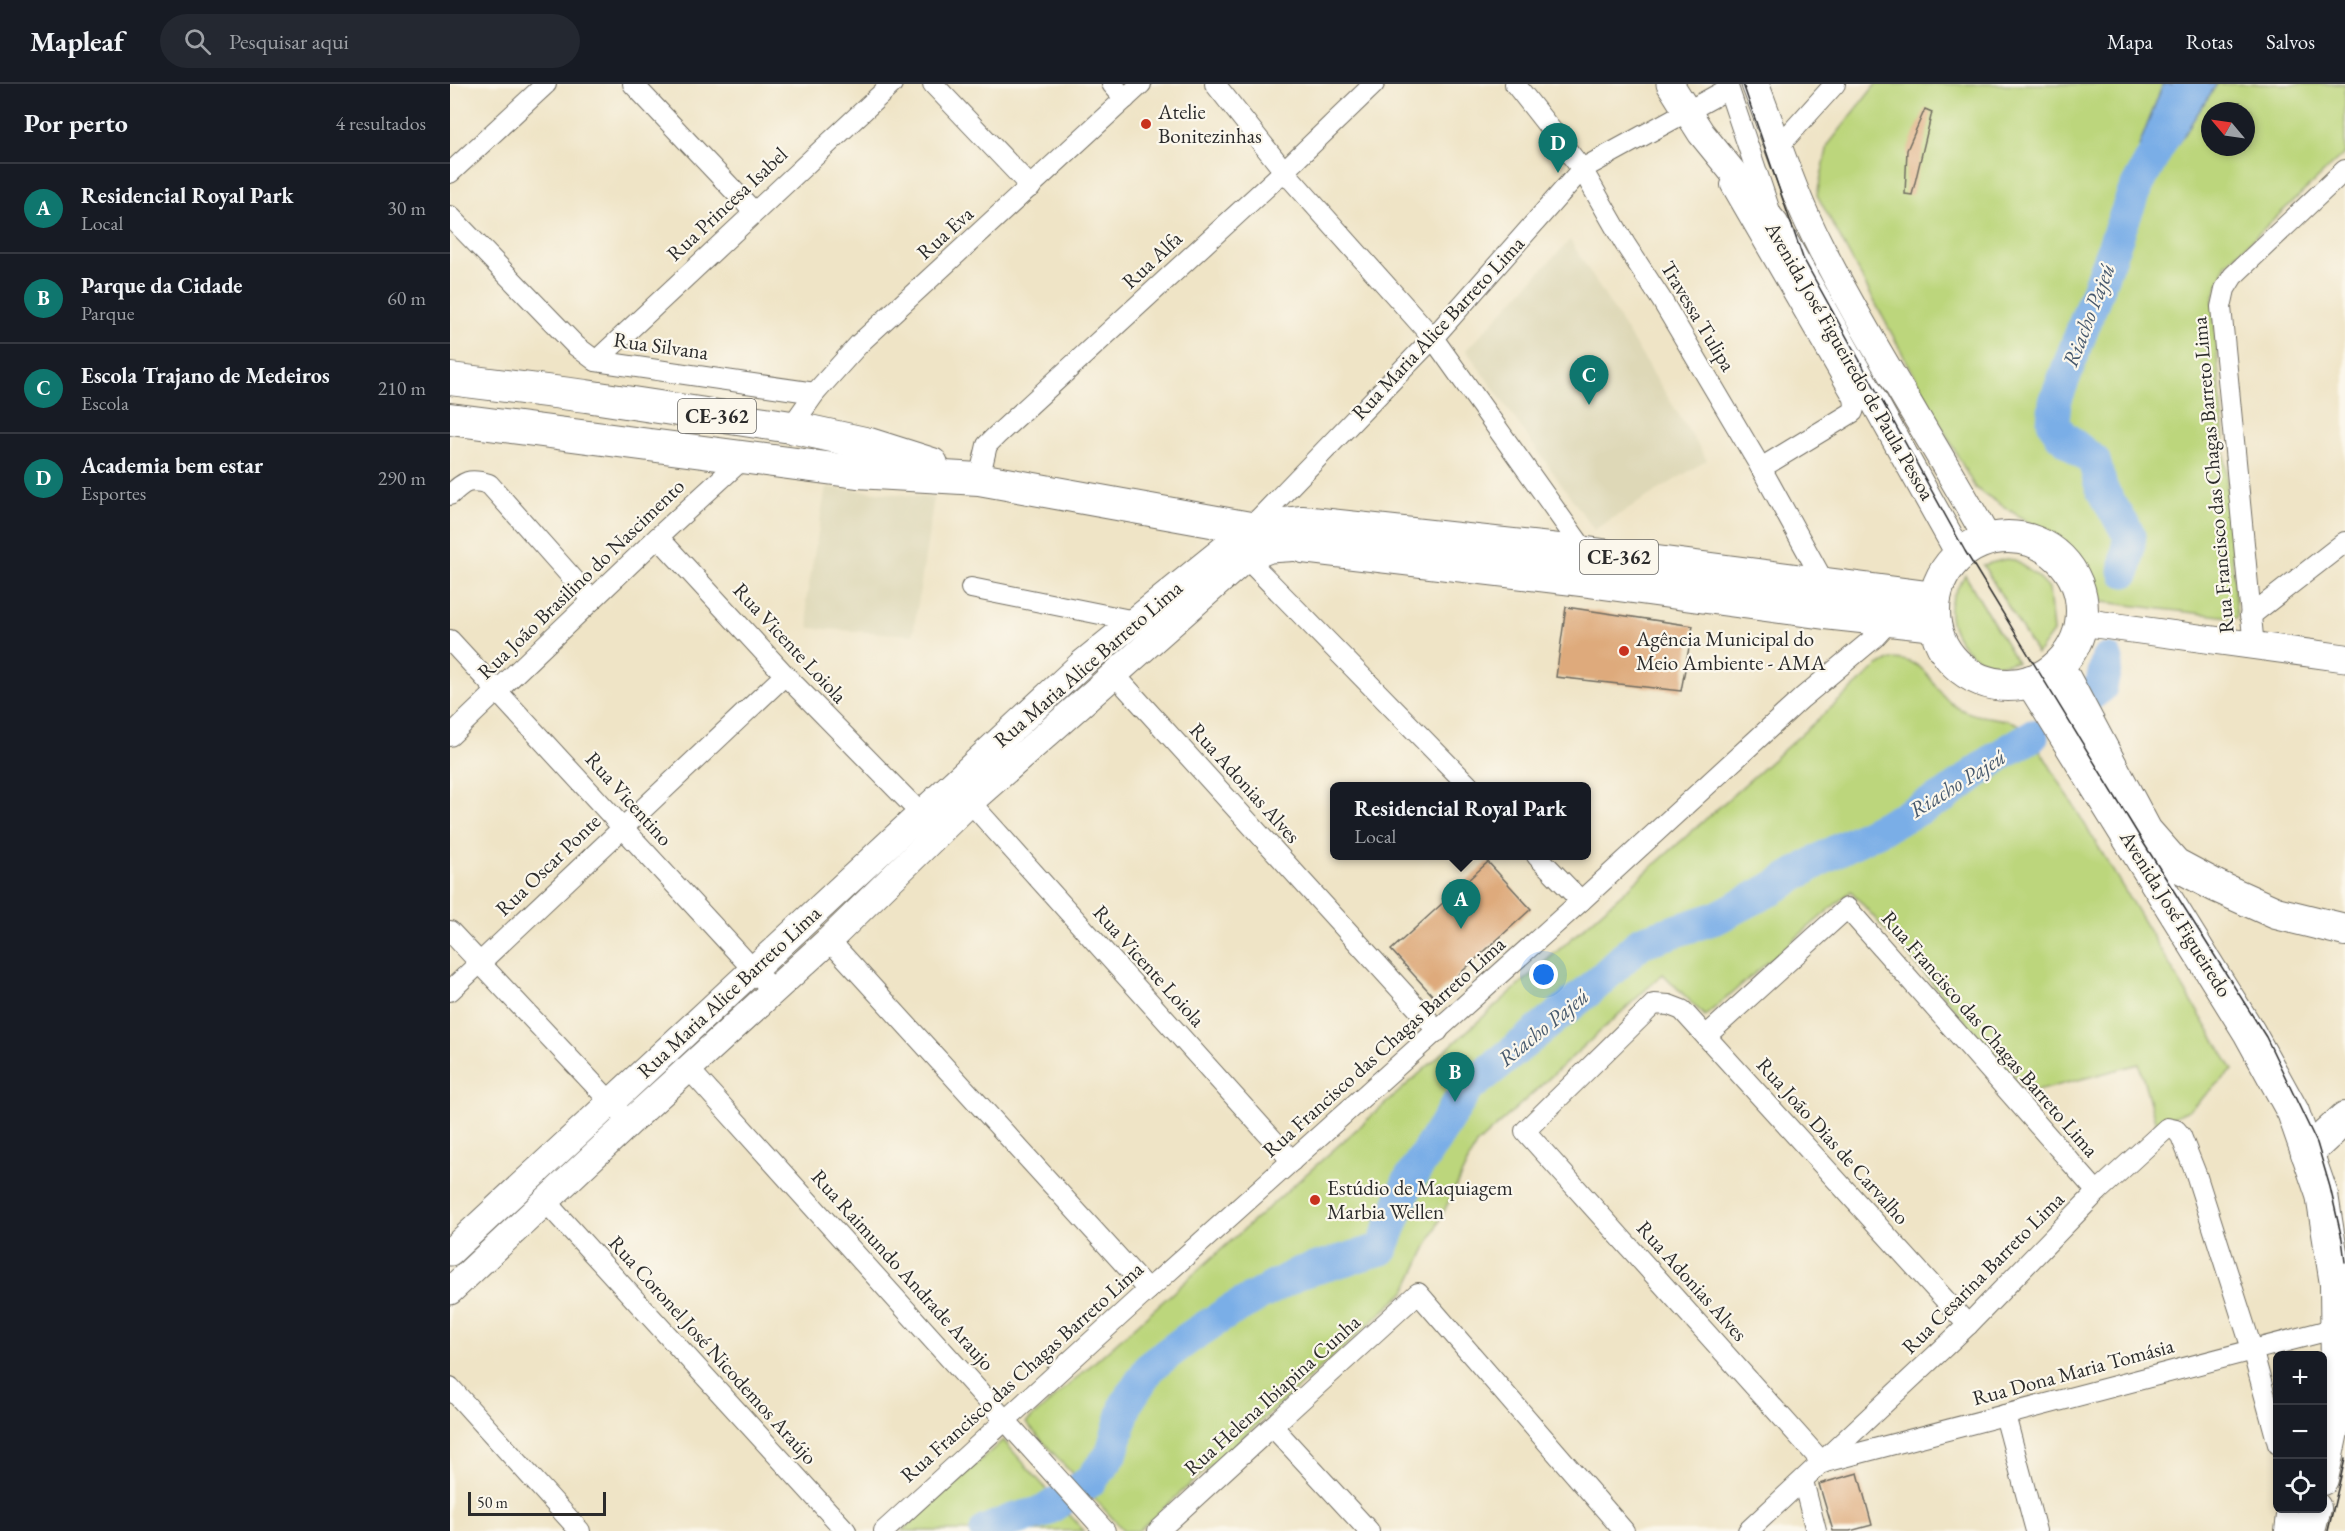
<!DOCTYPE html>
<html lang="pt">
<meta charset="utf-8">
<style>
body{margin:0;font-family:"EB Garamond",serif;background:#242831;color:#f1f3f6}
.controls{position:absolute;right:18px;bottom:18px;display:grid;overflow:hidden;border-radius:9px;box-shadow:0 3px 9px #0003}
.controls button{width:54px;height:54px;display:grid;place-items:center;padding:0;border:0;border-bottom:2px solid #363941;background:#171b24;color:#f1f3f6;font:30px sans-serif}
.compass{position:absolute;left:1751px;top:18px;width:54px;height:54px;border-radius:50%;background:#171b24;box-shadow:0 3px 9px #0003;rotate:299deg}
.scale{position:absolute;left:18px;bottom:15px;width:138px;box-sizing:border-box;padding-left:6px;border:3px solid #2b2b2b;border-top:0;font-size:16px;line-height:21px;white-space:nowrap;color:#2b2b2b;-webkit-text-stroke:4px #fbf7ec;paint-order:stroke}
.you{position:absolute;left:1094px;top:891px;width:21px;height:21px;margin:-15px;border:4px solid #fff;border-radius:50%;background:#1a73e8;box-shadow:0 0 0 9px #1a73e833}
.badge{display:grid;place-items:center;width:39px;height:39px;border-radius:50%;background:#0f766e;color:#fff;font-size:20px;font-weight:700}
.pin{position:absolute;translate:-50% -50px;filter:drop-shadow(0 2px 3px #0008)}
.pin::after{content:'';position:absolute;top:32px;width:21px;height:18px;background:inherit;clip-path:polygon(0 0,100% 0,50% 100%)}
.popup{position:absolute;left:880px;top:698px;width:261px;height:78px;box-sizing:border-box;display:grid;place-content:center;border-radius:9px;background:#171b24;filter:drop-shadow(0 2px 4px #0005);font-size:20px;white-space:nowrap;color:#9ea1a6}
.popup b{font-size:22px;color:#f1f3f6}
.popup::after{content:'';position:absolute;left:50%;top:100%;margin-left:-12px;border:12px solid transparent;border-top-color:#171b24}
.list{margin:0;padding:0;list-style:none}
h2{display:flex;justify-content:space-between;align-items:center;height:78px;margin:0;padding:0 24px;font-size:26px}
h2 small{font-size:20px;font-weight:400;color:#9ea1a6}
.list li{display:grid;grid-template-columns:39px 1fr auto;gap:18px;align-items:center;box-sizing:border-box;height:90px;padding:0 24px;border-top:2px solid #363941}
.list b{display:block;font-size:22px;white-space:nowrap}
.list p{margin:0;font-size:20px;white-space:nowrap;color:#9ea1a6}
.list em{font-size:20px;font-style:normal;color:#9ea1a6}
.icon{flex:none;width:33px;height:33px;fill:none;stroke:currentColor;stroke-width:2;stroke-linecap:round;stroke-linejoin:round}
.map{position:relative;flex:none;width:1895px;height:1447px;overflow:hidden}
header{display:flex;align-items:center;gap:36px;box-sizing:border-box;height:84px;padding:0 30px;background:#171b24;border-bottom:2px solid #363941}
header strong{font-size:28px}
nav{display:flex;gap:33px;margin-inline-start:auto;font-size:21px}
.search{width:420px;height:54px;background:#242831;display:flex;align-items:center;gap:15px;box-sizing:border-box;padding:0 21px;border-radius:33px;color:#9ea1a6;font-size:22px}
main{display:flex}
aside{flex:1;background:#171b24}
.map>svg:first-child{display:block}
</style>
<header>
<strong>Mapleaf</strong>
<div class="search"><svg class="icon" aria-label="search" viewBox="0 0 24 24"><circle cx="10" cy="10" r="6"/><path d="M15 15l6 6"/></svg>Pesquisar aqui</div>
<nav><a>Mapa</a><a>Rotas</a><a>Salvos</a></nav>
</header>
<main>
<aside>
<h2>Por perto<small>4 resultados</small></h2>
<ul class="list">
<li><span class="badge">A</span><div><b>Residencial Royal Park</b><p>Local</p></div><em>30 m</em></li>
<li><span class="badge">B</span><div><b>Parque da Cidade</b><p>Parque</p></div><em>60 m</em></li>
<li><span class="badge">C</span><div><b>Escola Trajano de Medeiros</b><p>Escola</p></div><em>210 m</em></li>
<li><span class="badge">D</span><div><b>Academia bem estar</b><p>Esportes</p></div><em>290 m</em></li>
</ul>
</aside>
<div class="map">
<svg width="1895" height="1447" viewBox="0 0 1895 1447">
<rect width="100%" height="100%" fill="#fbf7ec"/>
<filter id="ink" filterUnits="userSpaceOnUse"><feTurbulence type="fractalNoise" baseFrequency=".0167" numOctaves="2"/><feDisplacementMap in="SourceGraphic" scale="12" xChannelSelector="R" yChannelSelector="G"/><feConvolveMatrix kernelMatrix="1 2 1 2 8 2 1 2 1" color-interpolation-filters="sRGB"/></filter>
<filter id="wash" filterUnits="userSpaceOnUse"><feTurbulence type="fractalNoise" baseFrequency=".008" numOctaves="4" result="noise"/><feDisplacementMap in="SourceGraphic" scale="24" xChannelSelector="R" yChannelSelector="G"/><feGaussianBlur stdDeviation="1.35" result="paint"/><feColorMatrix in="noise" values="0 0 0 0 0 0 0 0 0 0 0 0 0 0 0 0 0 1.4 0 .05"/><feComposite in="paint" operator="in"/></filter>
<g filter="url(#wash)">
<rect width="100%" height="100%" fill="#efe4c6"/>
<g fill="#ded8b7">
<polygon points="1120,156 1257,376 1144,446 1016,266"/>
<polygon points="376,403 484,414 463,551 360,544 356,517"/>
</g>
<g fill="#bcd67c" stroke="#748054" stroke-width="1.5" fill-rule="evenodd">
<path d="M 1426,0 L 1895,0 L 1895,69 L 1776,180 L 1763,215 L 1787,534 L 1653,518 L 1623,467 L 1525,404 L 1367,111 L 1378,61 ZM 1760,27 L 1796,27 L 1796,63 L 1760,63 Z"/>
<polygon points="1556,475 1565,476 1588,493 1599,505 1603,548 1587,570 1533,481"/>
<path d="M 1515,491 L 1567,578 C 1561,578 1554,580 1548,580 C 1519,579 1497,548 1500,521 C 1502,511 1510,500 1515,491 Z"/>
<path d="M 1441,575 C 1483,575 1479,607 1508,624 C 1530,637 1557,630 1578,646 L 1783,986 L 1739,1026 L 1706,1040 L 1689,980 L 1579,1009 L 1401,807 L 1255,932 L 1213,890 L 1026,1061 L 955,1208 L 688,1447 L 674,1447 L 576,1339 L 1428,582 Z"/>
<polygon points="553,1356 634,1447 452,1447"/>
</g>
<polygon fill="#7aaee7" stroke="#526c89" stroke-width="1.5" points="1713,0 1767,0 1715,79 1697,84 1689,62"/>
<g fill="none" stroke-linecap="round" stroke-linejoin="round">
<g stroke="#7aaee7" stroke-width="33">
<polyline points="1675,487 1680,452 1652,406 1644,377 1611,351 1603,338 1605,318 1684,108 1742,0"/>
<polyline points="1636,614 1651,603 1657,576"/>
<polyline points="536,1447 562,1436 593,1428 639,1398 661,1371 676,1320 701,1282 740,1253 780,1227 849,1189 932,1165 958,1098 1017,1005 1143,903 1191,858 1266,834 1316,808 1380,770 1495,712 1549,672 1582,652"/>
</g>
</g>
<g id="blocks">
<g fill="#deaa7b">
<polygon points="1475,25 1482,28 1462,111 1455,110 1457,66"/>
<polygon points="1116,523 1243,542 1231,607 1106,593"/>
<polygon points="1038,778 1081,825 984,913 941,866"/>
<polygon points="1408,1389 1422,1441 1400,1447 1383,1447 1369,1400"/>
</g>
</g>
</g>
<g filter="url(#ink)">
<use href="#blocks" fill-opacity="0" stroke="#706c61" stroke-width="1.5"/>
<g fill="none" stroke-linecap="round" stroke-linejoin="round">
<g stroke="#706c61" stroke-width="22">
<g id="street">
<polyline points="183,0 304,128"/>
<polyline points="483,0 581,103"/>
<polyline points="662,0 675,15"/>
<polyline points="765,0 834,87 983,254 1136,469"/>
<polyline points="1065,0 1132,85 1175,160 1211,215 1311,384 1375,500"/>
<polyline points="1277,0 1320,127"/>
<polyline points="1329,62 1385,0"/>
<polyline points="0,89 96,0"/>
<polyline points="1281,101 1404,314 1405,321 1403,328 1311,384"/>
<polyline points="0,132 126,262 146,277 365,309"/>
<polyline points="146,277 442,0"/>
<polyline points="341,343 365,309 410,259 691,0"/>
<polyline points="529,395 537,361 547,351 834,87 924,0"/>
<path d="M 0,411 C 15,397 19,394 39,400 L 142,516"/>
<polyline points="800,444 983,254 1132,85 1278,5"/>
<polyline points="208,453 335,591 479,738"/>
<polyline points="796,474 1019,702"/>
<polyline points="521,504 685,537"/>
<polyline points="1800,532 1895,458"/>
<polyline points="0,556 323,907"/>
<polyline points="1804,563 1771,223 1775,205 1783,192 1895,86"/>
<polyline points="664,590 988,947"/>
<polyline points="0,652 208,453 295,373"/>
<polyline points="520,718 842,1077"/>
<polyline points="1087,772 1131,817"/>
<polyline points="0,847 169,1027"/>
<polyline points="379,856 698,1206"/>
<polyline points="0,907 335,591"/>
<polyline points="1256,952 1397,824 1647,1108"/>
<polyline points="238,984 655,1447"/>
<polyline points="95,1117 396,1447"/>
<polyline points="0,1303 130,1447"/>
<polyline points="1555,1331 1586,1447"/>
<polyline points="823,1343 919,1447"/>
<polyline points="1375,1378 1887,1244"/>
<polyline points="1373,1379 1075,1047 1204,920 1219,921 1232,926 1518,1241"/>
<polyline points="1353,1397 1366,1447"/>
<polyline points="434,1447 698,1206 1131,817 1352,614 1424,554 1445,531"/>
<polyline points="708,1447 968,1209 1174,1447"/>
<polyline points="1298,1447 1518,1241 1647,1108 1717,1044 1726,1046 1731,1052 1746,1090 1802,1265 1828,1360"/>
<polyline points="1835,1447 1838,1424"/>
</g>
</g>
<g stroke="#706c61" stroke-width="29">
<g id="secondary">
<polyline points="1220,0 1251,49 1325,140 1510,471"/>
<path d="M 1305,0 C 1326,54 1344,112 1371,164 C 1422,264 1484,358 1538,456"/>
<polyline points="1631,538 1895,574"/>
<polyline points="0,1168 633,579 800,444"/>
<polyline points="0,1207 180,1038 379,856 520,718 796,474 820,465 851,463"/>
</g>
</g>
<g stroke="#706c61" stroke-width="34">
<g id="primary">
<polyline points="0,295 136,312 341,343 419,360 482,380"/>
<polyline points="0,335 407,388 529,395 800,444 853,463 1140,497 1375,529 1485,541"/>
<polyline points="807,443 852,438 1136,469 1485,514"/>
<circle cx="1558" cy="527" r="74"/>
<polyline points="1608,582 1696,747 1725,780 1766,802 1826,829 1895,846"/>
<polyline points="1581,597 1799,948 1843,1028 1872,1111 1886,1200 1887,1291 1884,1338 1872,1395"/>
<polyline points="1857,1069 1895,1034"/>
<polyline points="1859,1447 1865,1424"/>
</g>
</g>
<use href="#street" stroke="#fff" stroke-width="20"/>
<use href="#secondary" stroke="#fff" stroke-width="27"/>
<use href="#primary" stroke="#fff" stroke-width="32"/>
<g stroke="#2b2b2b" stroke-width="1.5">
<polyline points="1293,0 1353,174 1515,467 1691,755 1816,953 1867,1059 1880,1103 1892,1155 1895,1178"/>
<polyline points="1878,1447 1895,1375"/>
</g>
</g>
</g>
<g fill="#c8321e" stroke="#fbf7ec" stroke-width="2">
<circle cx="696" cy="40" r="6"/>
<circle cx="1174" cy="567" r="6"/>
<circle cx="865" cy="1116" r="6"/>
</g>
<g text-anchor="middle" stroke-width="4.5" stroke-linejoin="round" paint-order="stroke">
<g fill="#fbf7ec" stroke="#696865" stroke-width="1.5">
<rect x="228" y="315" width="78" height="34" rx="4.5"/>
<rect x="1130" y="456" width="78" height="34" rx="4.5"/>
</g>
<g font-size="20" font-weight="bold" fill="#2b2b2b">
<text x="267" y="339">CE-362</text>
<text x="1169" y="480">CE-362</text>
</g>
<g font-size="21" fill="#2b2b2b" stroke="#fbf7ec" text-anchor="start">
<text x="708" y="35">Atelie<tspan x="708" dy="24">Bonitezinhas</tspan></text>
<text x="1186" y="562">Agência Municipal do<tspan x="1186" dy="24">Meio Ambiente - AMA</tspan></text>
<text x="877" y="1111">Estúdio de Maquiagem<tspan x="877" dy="24">Marbia Wellen</tspan></text>
</g>
<g font-size="21" fill="#2b2b2b" stroke="#fbf7ec">
<text transform="translate(277 120) rotate(-43)" y="7">Rua Princesa Isabel</text>
<text transform="translate(495 149) rotate(-42)" y="7">Rua Eva</text>
<text transform="translate(702 176) rotate(-43)" y="7">Rua Alfa</text>
<text transform="translate(1248 232) rotate(59)" y="7">Travessa Tulipa</text>
<text transform="translate(988 244) rotate(-47)" y="7">Rua Maria Alice Barreto Lima</text>
<text transform="translate(211 262) rotate(8)" y="7">Rua Silvana</text>
<text transform="translate(1400 277) rotate(60)" y="7">Avenida José Figueiredo de Paula Pessoa</text>
<text transform="translate(1763 391) rotate(-95)" y="7">Rua Francisco das Chagas Barreto Lima</text>
<text transform="translate(131 495) rotate(-44)" y="7">Rua João Brasilino do Nascimento</text>
<text transform="translate(340 559) rotate(47)" y="7">Rua Vicente Loiola</text>
<text transform="translate(638 580) rotate(-41)" y="7">Rua Maria Alice Barreto Lima</text>
<text transform="translate(795 699) rotate(48)" y="7">Rua Adonias Alves</text>
<text transform="translate(179 715) rotate(48)" y="7">Rua Vicentino</text>
<text transform="translate(98 781) rotate(-44)" y="7">Rua Oscar Ponte</text>
<text transform="translate(1726 830) rotate(58)" y="7">Avenida José Figueiredo</text>
<text transform="translate(699 882) rotate(48)" y="7">Rua Vicente Loiola</text>
<text transform="translate(279 908) rotate(-43)" y="7">Rua Maria Alice Barreto Lima</text>
<text transform="translate(1540 950) rotate(49)" y="7">Rua Francisco das Chagas Barreto Lima</text>
<text transform="translate(934 963) rotate(-42)" y="7">Rua Francisco das Chagas Barreto Lima</text>
<text transform="translate(1383 1057) rotate(48)" y="7">Rua João Dias de Carvalho</text>
<text transform="translate(453 1186) rotate(48)" y="7">Rua Raimundo Andrade Araujo</text>
<text transform="translate(1533 1189) rotate(-45)" y="7">Rua Cesarina Barreto Lima</text>
<text transform="translate(1242 1197) rotate(48)" y="7">Rua Adonias Alves</text>
<text transform="translate(263 1266) rotate(48)" y="7">Rua Coronel José Nicodemos Araújo</text>
<text transform="translate(572 1288) rotate(-42)" y="7">Rua Francisco das Chagas Barreto Lima</text>
<text transform="translate(1623 1288) rotate(-15)" y="7">Rua Dona Maria Tomásia</text>
<text transform="translate(822 1311) rotate(-42)" y="7">Rua Helena Ibiapina Cunha</text>
</g>
<g font-size="22" font-style="italic" fill="#47596d" stroke="#fbf7ec">
<text transform="translate(1638 231) rotate(-69)" y="8">Riacho Pajeú</text>
<text transform="translate(1507 699) rotate(-32)" y="8">Riacho Pajeú</text>
<text transform="translate(1093 943) rotate(-39)" y="8">Riacho Pajeú</text>
</g>
</g>
</svg>
<div class="controls">
<button>+</button>
<button>−</button>
<button><svg class="icon" aria-label="locate" viewBox="0 0 24 24"><circle cx="12" cy="12" r="6"/><path d="M12 2v4M12 18v4M2 12h4M18 12h4"/></svg></button>
</div>
<svg class="compass" viewBox="-18 -18 36 36"><path d="M0-13l5 13h-10z" fill="#e53935"/><path d="M0 13l5-13h-10z" fill="#9ea1a6"/></svg>
<div class="scale">50 m</div>
<div class="you"></div>
<div class="pin badge" style="left:1011px;top:845px">A</div>
<div class="popup"><b>Residencial Royal Park</b>Local</div>
<div class="pin badge" style="left:1005px;top:1018px">B</div>
<div class="pin badge" style="left:1139px;top:321px">C</div>
<div class="pin badge" style="left:1108px;top:89px">D</div>
</div>
</main>
